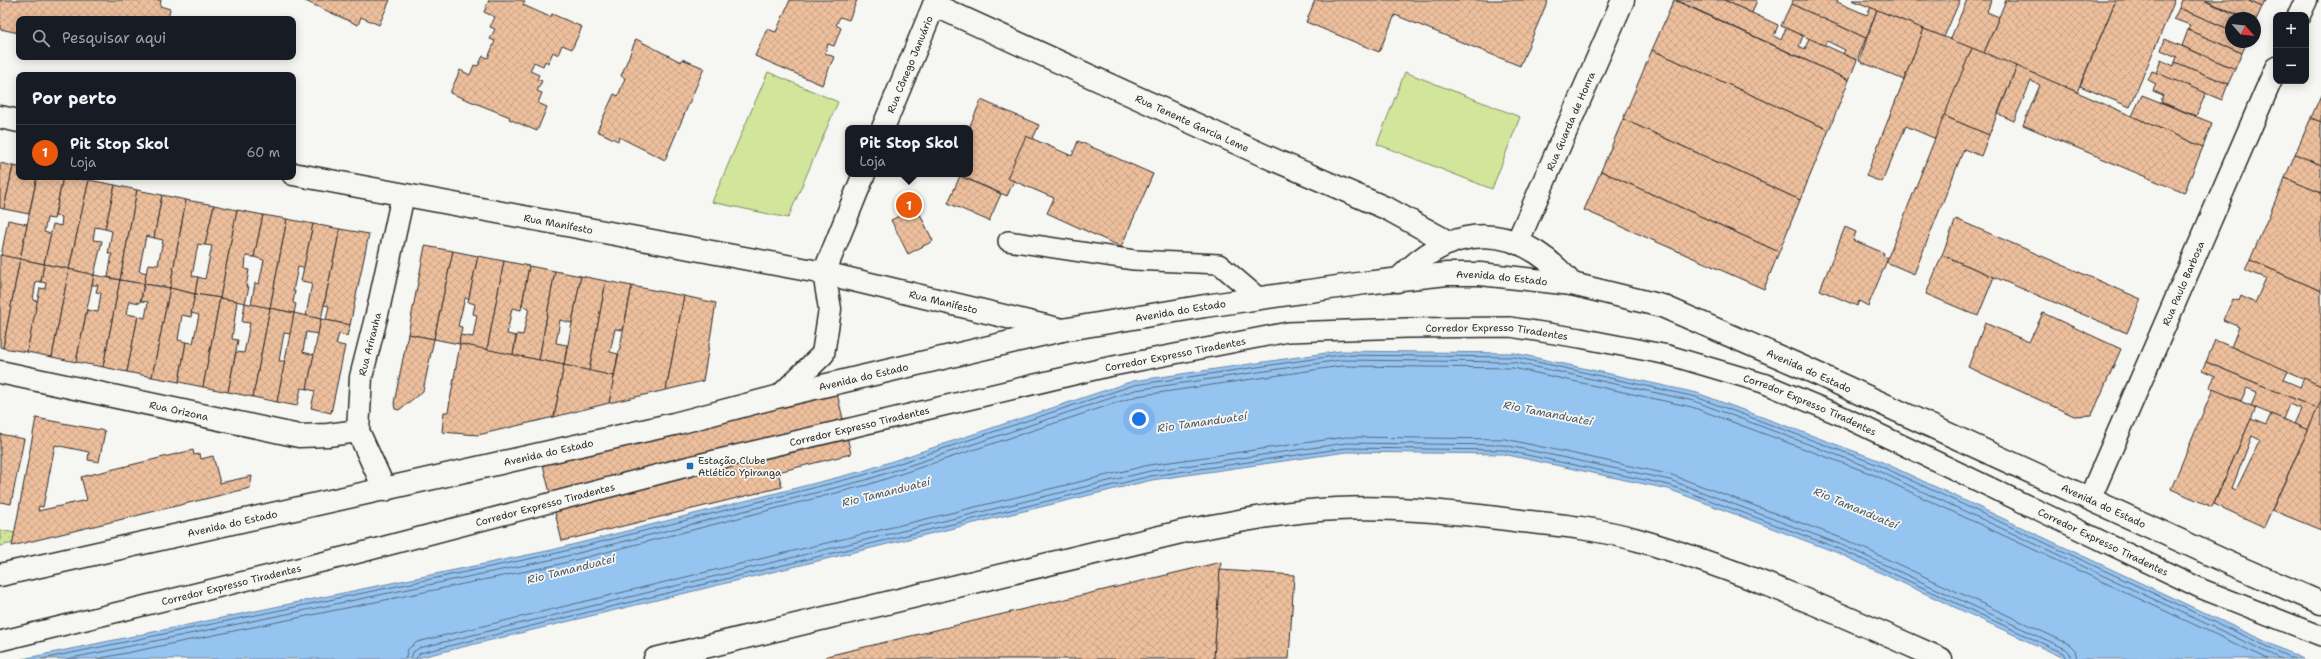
<!DOCTYPE html>
<html lang="pt">
<meta charset="utf-8">
<style>
body{margin:0;font-family:"Shantell Sans",sans-serif;background:#20242c;color:#f1f3f6}
.controls{position:absolute;right:12px;top:12px;display:grid;overflow:hidden;border-radius:8px;box-shadow:0 2px 10px #0003}
.controls button{width:36px;height:36px;display:grid;place-items:center;padding:0;border:0;border-bottom:1px solid #363941;background:#171b24;color:#f1f3f6;font:20px sans-serif}
.compass{position:absolute;left:2225px;top:12px;width:36px;height:36px;border-radius:50%;background:#171b24;box-shadow:0 2px 10px #0003;rotate:118deg}
.you{position:absolute;left:1139px;top:419px;width:14px;height:14px;margin:-10px;border:3px solid #fff;border-radius:50%;background:#1a73e8;box-shadow:0 0 0 6px #1a73e833}
.badge{display:grid;place-items:center;width:26px;height:26px;border-radius:50%;background:#ea580c;color:#fff;font-size:13px;font-weight:700}
.pin{position:absolute;translate:-50% -50%;border:2px solid #fff;box-shadow:0 1px 4px #0006}
.popup{position:absolute;left:845px;top:125px;width:128px;height:52px;box-sizing:border-box;display:grid;place-content:center;border-radius:8px;background:#171b24;filter:drop-shadow(0 1px 3px #0005);font-size:13px;white-space:nowrap;color:#9ea1a6}
.popup b{font-size:15px;color:#f1f3f6}
.popup::after{content:'';position:absolute;left:50%;top:100%;margin-left:-8px;border:8px solid transparent;border-top-color:#171b24}
.list{margin:0;padding:0;list-style:none}
h2{display:flex;justify-content:space-between;align-items:center;height:52px;margin:0;padding:0 16px;font-size:17px}
h2 small{font-size:13px;font-weight:400;color:#9ea1a6}
.list li{display:grid;grid-template-columns:26px 1fr auto;gap:12px;align-items:center;box-sizing:border-box;height:56px;padding:0 16px;border-top:1px solid #363941}
.list b{display:block;font-size:15px;white-space:nowrap}
.list p{margin:0;font-size:13px;white-space:nowrap;color:#9ea1a6}
.list em{font-size:13px;font-style:normal;color:#9ea1a6}
.icon{flex:none;width:22px;height:22px;fill:none;stroke:currentColor;stroke-width:2;stroke-linecap:round;stroke-linejoin:round}
.map{position:relative;flex:none;width:2321px;height:659px;overflow:hidden}
.search{position:absolute;background:#171b24;box-shadow:0 2px 10px #0003;left:16px;top:16px;width:280px;height:44px;display:flex;align-items:center;gap:10px;box-sizing:border-box;padding:0 14px;border-radius:8px;color:#9ea1a6;font-size:15px}
.panel{position:absolute;background:#171b24;box-shadow:0 2px 10px #0003;left:16px;top:72px;width:280px;height:108px;border-radius:8px}
.map>svg:first-child{display:block}
</style>
<div class="map">
<svg width="2321" height="659" viewBox="0 0 2321 659">
<defs>
<pattern id="garden-dots" width="8" height="8" patternUnits="userSpaceOnUse"><rect width="8" height="8" fill="#d1e69b"/><path d="M2 2h.1M6 6h.1" fill="none" stroke="#b4c586" stroke-width="1.8" stroke-linecap="round"/></pattern>
<pattern id="building-cross-hatch" width="8" height="8" patternUnits="userSpaceOnUse"><rect width="8" height="8" fill="#edbf9d"/><path d="M0 0l8 8M0 8l8-8" fill="none" stroke="#cba487"/></pattern>
</defs>
<rect width="100%" height="100%" fill="#f6f6f2"/>
<filter id="ink" filterUnits="userSpaceOnUse"><feTurbulence type="fractalNoise" baseFrequency=".025" numOctaves="2"/><feDisplacementMap in="SourceGraphic" scale="8" xChannelSelector="R" yChannelSelector="G"/><feConvolveMatrix kernelMatrix="1 2 1 2 8 2 1 2 1" color-interpolation-filters="sRGB"/></filter>
<g filter="url(#ink)">
<g fill="#d1e69b" stroke="#7e8863">
<polygon points="768,72 838,102 788,218 712,202"/>
<polygon points="1405,72 1520,117 1492,189 1377,144"/>
</g>
<polygon fill="url(#garden-dots)" stroke="#7e8863" points="0,530 15,533 13,543 0,546"/>
<polygon fill="#96c4f1" stroke="#6b87a2" points="1340,351 1514,353 1697,393 1878,460 2303,659 2066,659 1838,553 1668,489 1503,454 1346,452 1152,480 413,659 22,659 552,550 863,471 1133,381"/>
<g fill="none" stroke-linecap="round" stroke-linejoin="round">
<g stroke="#56687a" stroke-width="1">
<polyline points="42,659 553,554 864,475 1134,385 1340,355 1514,357 1696,397 1876,464 2294,659"/>
<polyline points="67,659 555,559 866,480 1135,390 1341,360 1513,362 1694,401 1874,469 2282,659"/>
<polyline points="97,659 556,565 867,485 1137,396 1341,366 1513,368 1692,407 1872,474 2268,659"/>
<polyline points="405,659 408,649 417,642 1149,465 1346,437 1505,439 1672,475 1844,539 2069,644 2075,650 2077,659"/>
<polyline points="411,659 413,652 419,648 1150,471 1346,443 1504,445 1670,480 1842,545 2066,649 2070,653 2071,659"/>
<polyline points="416,659 420,653 1151,476 1346,448 1503,450 1669,485 1840,549 2063,653 2066,659"/>
</g>
</g>
<g fill="url(#building-cross-hatch)" stroke="#2b2b2b" fill-rule="evenodd">
<polygon points="0,0 161,0 160,6 170,9 168,19 19,19 19,33 0,29"/>
<polygon points="303,0 390,0 379,25 361,17 358,25"/>
<polygon points="489,0 521,0 525,2 523,5 550,17 552,14 582,27 572,49 562,45 558,55 553,52 548,63 545,61 543,66 534,62 530,71 539,75 537,79 542,81 537,91 542,93 538,103 547,107 537,131 509,119 510,117 450,93 460,70 470,75 474,65 478,66 483,56 488,58 495,41 490,39 495,29 490,27 495,17 484,12"/>
<polygon points="790,0 857,0 849,20 840,17 836,25 841,28 834,46 828,44 825,53 834,57 822,85 755,56 767,29 776,32"/>
<polygon points="1315,0 1548,0 1520,66 1395,15 1379,52 1306,22"/>
<polygon points="1674,0 1849,80 1829,130 1652,50"/>
<polygon points="1676,0 1724,0 1778,25 1774,36 1781,40 1786,28 1803,36 1799,46 1805,49 1809,38 1857,60 1849,80"/>
<polygon points="1724,0 1757,0 1752,13"/>
<polygon points="1793,0 1838,0 1837,2 1867,15 1871,7 1877,10 1866,38 1791,4"/>
<polygon points="1852,0 1960,0 1944,37"/>
<polygon points="1967,0 1991,0 1987,12 1999,17 1984,53 1950,40"/>
<polygon points="2006,0 2116,0 2077,92 1984,53"/>
<polygon points="2116,0 2175,0 2130,107 2080,86"/>
<polygon points="2182,0 2202,0 2245,18 2231,18 2231,30 2179,8"/>
<polygon points="2205,0 2247,0 2262,7 2255,22 2255,18 2245,18"/>
<polygon points="2247,0 2265,0 2262,7"/>
<polygon points="1791,4 1866,38 1857,60 1843,54 1845,50 1827,41 1824,45 1781,26"/>
<polygon points="2179,8 2231,30 2231,42 2247,42 2242,53 2188,30 2190,25 2174,19"/>
<polygon points="1877,10 1924,29 1904,80 1859,61"/>
<polygon points="1924,29 1972,48 1936,139 1906,126 1882,182 1866,176"/>
<polygon points="2188,30 2242,53 2235,69 2182,46"/>
<polygon points="636,39 681,62 682,59 704,68 665,160 619,137 618,141 597,131 614,94 618,96 625,78 621,76"/>
<polygon points="2165,39 2235,69 2228,84 2175,62 2177,57 2161,50"/>
<polygon points="1972,48 2017,66 1989,135 1944,116"/>
<polygon points="1652,50 1829,130 1800,200 1623,119"/>
<polygon points="2161,60 2174,66 2175,62 2228,84 2222,100 2156,73"/>
<polygon points="2017,66 2203,147 2184,193 2023,125 2040,85 2031,81 2014,121 1998,114"/>
<polygon points="2152,71 2206,93 2196,116 2161,102 2163,95 2153,91 2156,84 2148,80"/>
<polygon points="2142,95 2212,123 2203,147 2132,116"/>
<polygon points="2321,95 2321,122 2311,118"/>
<polygon points="981,100 1039,125 1007,196 956,174 970,174 969,128"/>
<polygon points="1944,116 1989,135 1981,156 1964,149 1914,274 1886,262"/>
<polygon points="2311,118 2321,122 2321,165 2295,154"/>
<polygon points="1623,119 1800,200 1779,252 1601,171"/>
<polygon points="1026,136 1072,156 1078,141 1153,174 1121,247 1047,213 1054,198 1007,178"/>
<polygon points="2295,154 2321,165 2321,193 2285,178"/>
<polygon points="0,163 13,166 4,209 0,208"/>
<polygon points="13,166 19,167 19,177 37,177 29,214 4,209"/>
<polygon points="1601,171 1779,252 1764,289 1584,210"/>
<polygon points="960,176 1001,194 989,221 948,203"/>
<polygon points="37,177 63,177 54,219 47,218 44,232 51,234 44,264 20,259"/>
<polygon points="63,177 89,180 69,269 44,264 53,224 61,226 62,217 55,216"/>
<polygon points="2285,178 2321,193 2321,291 2250,260"/>
<polygon points="89,180 115,185 105,229 95,227 93,240 102,241 94,275 69,269"/>
<polygon points="115,185 137,190 120,280 108,277 112,254 108,254 112,231 105,229"/>
<polygon points="137,190 162,195 154,238 146,236 139,271 147,273 144,284 120,280"/>
<polygon points="162,195 186,200 170,288 144,284 148,264 158,265 163,240 154,238"/>
<polygon points="186,200 214,205 205,245 198,244 192,276 198,277 195,294 170,288"/>
<polygon points="214,205 237,210 220,298 195,294 198,277 205,279 212,246 205,245"/>
<polygon points="917,208 933,241 908,254 891,220"/>
<polygon points="237,210 263,215 254,257 246,256 245,269 249,270 246,287 249,287 245,303 220,298"/>
<polygon points="263,215 287,219 270,308 251,305 255,283 259,284 264,260 254,257"/>
<polygon points="287,219 313,224 304,268 298,267 293,291 295,291 293,303 296,304 294,313 270,308"/>
<polygon points="1956,219 2141,299 2127,333 1942,255"/>
<polygon points="8,220 27,224 20,259 1,256"/>
<polygon points="313,224 340,229 321,319 306,316 312,283 301,281"/>
<polygon points="1845,227 1856,232 1853,240 1884,253 1883,256 1888,258 1868,306 1859,301 1857,306 1820,290"/>
<polygon points="340,229 369,234 350,325 326,320 329,306 324,305"/>
<polygon points="425,246 453,251 434,339 408,334"/>
<polygon points="453,251 478,256 469,298 465,298 458,326 462,327 459,344 434,339"/>
<polygon points="0,255 20,259 3,348 0,347"/>
<polygon points="1942,255 1994,277 1978,316 1926,294"/>
<polygon points="478,256 504,261 487,350 459,344 460,335 473,337 477,315 473,314 475,304 468,302"/>
<polygon points="20,259 44,264 41,282 36,281 33,300 38,301 27,352 3,348"/>
<polygon points="2250,260 2321,291 2321,386 2231,347 2239,327 2223,320 2233,299 2239,301 2241,296 2255,303 2266,278 2245,270"/>
<polygon points="504,261 529,266 521,310 512,308 507,334 516,336 513,355 487,350"/>
<polygon points="44,264 69,269 52,357 27,352 40,288 45,289 46,283 41,282"/>
<polygon points="529,266 555,271 539,360 513,355 517,334 523,335 529,308 522,306"/>
<polygon points="69,269 94,275 76,362 52,357"/>
<polygon points="555,271 581,276 572,323 560,320 556,343 567,345 564,365 539,360"/>
<polygon points="94,275 120,280 103,367 76,362 87,310 98,312 101,293 96,292 98,285 92,285"/>
<polygon points="581,276 606,281 589,371 564,365"/>
<polygon points="120,280 144,284 140,303 129,301 126,314 138,316 127,372 103,367"/>
<polygon points="606,281 632,286 623,330 615,329 610,352 618,354 614,376 589,371"/>
<polygon points="144,284 170,288 152,377 127,372 138,316 145,318 148,302 141,301"/>
<polygon points="632,286 684,296 666,390 609,403"/>
<polygon points="170,288 195,294 191,317 182,315 178,340 186,342 179,382 152,377"/>
<polygon points="195,294 220,298 203,387 179,382 186,342 193,343 199,315 191,313"/>
<polygon points="684,296 716,303 703,381 666,390"/>
<polygon points="220,298 237,301 232,339 238,340 228,392 203,387"/>
<polygon points="245,303 270,308 253,397 228,392 236,352 244,353 250,323 242,322"/>
<polygon points="270,308 294,313 291,334 284,333 279,361 285,361 277,402 253,397"/>
<polygon points="294,313 321,319 318,334 306,332 303,352 314,355 307,389 301,388 297,406 277,402"/>
<polygon points="2043,313 2121,349 2092,415 2074,416 1968,367 1985,323 2029,342"/>
<polygon points="321,319 350,325 347,336 339,334 336,344 345,346 331,413 311,408 315,391 307,389"/>
<polygon points="408,334 434,339 423,391 399,410 395,409 394,403"/>
<polygon points="2215,340 2288,371 2284,380 2300,387 2304,378 2321,386 2321,401 2318,409 2206,362"/>
<polygon points="460,344 564,365 554,417 478,435 442,432 444,412 448,412"/>
<polygon points="2206,362 2318,409 2308,430 2294,424 2301,409 2289,404 2283,419 2251,406 2257,392 2247,388 2241,401 2209,388 2215,376 2202,370"/>
<polygon points="564,365 614,376 609,403 554,417"/>
<polygon points="2213,389 2256,408 2212,507 2171,489"/>
<polygon points="837,393 851,454 778,472 782,487 562,541 543,465"/>
<polygon points="2321,401 2321,530 2272,510"/>
<path d="M 2271,414 L 2308,430 L 2264,527 L 2214,504 L 2251,419 L 2266,425 ZM 2252,436 L 2260,440 L 2236,490 L 2232,488 Z"/>
<polygon points="36,418 105,431 99,462 88,460 89,452 55,445 43,507 39,506 38,511 87,500 81,477 193,450 194,455 200,454 201,459 213,456 220,483 252,476 250,488 12,546"/>
<polygon points="0,434 24,439 11,504 0,502"/>
<polygon points="1221,562 1214,659 827,659 827,656"/>
<polygon points="1220,570 1294,575 1289,659 1214,659"/>
</g>
<g fill="none" stroke-linecap="round" stroke-linejoin="round">
<g stroke="#2b2b2b" stroke-width="22">
<g id="lane">
<polyline points="1008,241 1134,260 1219,264 1259,298"/>
<path id="s1" d="M 0,641 L 355,554 L 690,466 L 1103,368 L 1288,332 L 1407,328 L 1510,327 L 1580,338 L 1668,355 L 1763,383 L 1842,416 L 2202,589 L 2321,636"/>
</g>
</g>
<g stroke="#2b2b2b" stroke-width="25">
<g id="street">
<path id="s2" d="M 934,5 L 1263,155 L 1388,209 L 1450,243"/>
<polyline points="2299,15 2306,0"/>
<path id="s3" d="M 883,128 L 936,0"/>
<path id="s4" d="M 1517,243 L 1623,0"/>
<polyline points="824,273 864,174"/>
<path d="M 1397,281 C 1453,221 1518,221 1572,284"/>
<path id="s5" d="M 0,372 L 299,436 L 328,435 L 358,431"/>
<path id="s6" d="M 385,490 L 358,431 L 361,377 L 378,310 L 403,195"/>
<path id="s7" d="M 2090,498 L 2276,68"/>
</g>
</g>
<g stroke="#2b2b2b" stroke-width="25">
<g id="secondary">
<polyline points="0,117 19,121"/>
<path id="s8" d="M 293,174 L 824,273 L 1062,330"/>
<polyline points="780,396 823,354 830,309 824,273"/>
</g>
</g>
<g stroke="#2b2b2b" stroke-width="25">
<g id="highway">
<path id="s9" d="M 0,575 L 674,424 L 780,396 L 1062,330 L 1205,306 L 1365,283 L 1447,274 L 1480,274 L 1572,284 L 1662,306 L 1798,365 L 2229,563 L 2321,603"/>
<path d="M 655,659 L 1185,531 C 1235,522 1286,511 1337,509 C 1399,506 1460,513 1521,521 C 1560,525 1600,529 1638,540 C 1742,570 1842,615 1941,659"/>
</g>
</g>
<use href="#lane" stroke="#f6f6f2" stroke-width="19"/>
<use href="#street" stroke="#f6f6f2" stroke-width="22"/>
<use href="#secondary" stroke="#f6f6f2" stroke-width="22"/>
<use href="#highway" stroke="#f6f6f2" stroke-width="22"/>
</g>
</g>
<rect fill="#1f6fb2" stroke="#f6f6f2" stroke-width="1.5" x="686" y="462" width="8" height="8" rx="2"/>
<g text-anchor="middle" stroke-width="3.5" stroke-linejoin="round" paint-order="stroke">
<g font-size="10" fill="#2b2b2b" stroke="#f6f6f2">
<text dy="4" stroke="none"><textPath href="#s3" startOffset="69">Rua Cônego Januário</textPath></text>
<text dy="4" stroke="none"><textPath href="#s4" startOffset="133">Rua Guarda de Honra</textPath></text>
<text dy="4" stroke="none"><textPath href="#s2" startOffset="284">Rua Tenente Garcia Leme</textPath></text>
<text dy="4" stroke="none"><textPath href="#s8" startOffset="270">Rua Manifesto</textPath></text>
<text dy="4" stroke="none"><textPath href="#s9" startOffset="1534">Avenida do Estado</textPath></text>
<text dy="4" stroke="none"><textPath href="#s7" startOffset="234">Rua Paulo Barbosa</textPath></text>
<text dy="4" stroke="none"><textPath href="#s8" startOffset="663">Rua Manifesto</textPath></text>
<text dy="4" stroke="none"><textPath href="#s9" startOffset="1210">Avenida do Estado</textPath></text>
<text dy="4" stroke="none"><textPath href="#s1" startOffset="1534">Corredor Expresso Tiradentes</textPath></text>
<text dy="4" stroke="none"><textPath href="#s6" startOffset="153">Rua Ariranha</textPath></text>
<text dy="4" stroke="none"><textPath href="#s1" startOffset="1210">Corredor Expresso Tiradentes</textPath></text>
<text dy="4" stroke="none"><textPath href="#s9" startOffset="1858">Avenida do Estado</textPath></text>
<text dy="4" stroke="none"><textPath href="#s9" startOffset="886">Avenida do Estado</textPath></text>
<text dy="4" stroke="none"><textPath href="#s1" startOffset="1858">Corredor Expresso Tiradentes</textPath></text>
<text dy="4" stroke="none"><textPath href="#s5" startOffset="183">Rua Orizona</textPath></text>
<text dy="4" stroke="none"><textPath href="#s1" startOffset="886">Corredor Expresso Tiradentes</textPath></text>
<text dy="4" stroke="none"><textPath href="#s9" startOffset="562">Avenida do Estado</textPath></text>
<text dy="4" stroke="none"><textPath href="#s1" startOffset="562">Corredor Expresso Tiradentes</textPath></text>
<text dy="4" stroke="none"><textPath href="#s9" startOffset="2182">Avenida do Estado</textPath></text>
<text dy="4" stroke="none"><textPath href="#s9" startOffset="238">Avenida do Estado</textPath></text>
<text dy="4" stroke="none"><textPath href="#s1" startOffset="2182">Corredor Expresso Tiradentes</textPath></text>
<text dy="4" stroke="none"><textPath href="#s1" startOffset="238">Corredor Expresso Tiradentes</textPath></text>
</g>
<g font-size="10" fill="#2b2b2b" stroke="#f6f6f2" text-anchor="start">
<text x="698" y="464">Estação Clube<tspan x="698" dy="12">Atlético Ypiranga</tspan></text>
</g>
<g font-size="11" font-style="italic" fill="#4b5966" stroke="#f6f6f2">
<text transform="translate(1548 413) rotate(11)" y="4">Rio Tamanduateí</text>
<text transform="translate(1202 422) rotate(-8)" y="4">Rio Tamanduateí</text>
<text transform="translate(886 492) rotate(-14)" y="4">Rio Tamanduateí</text>
<text transform="translate(1856 508) rotate(23)" y="4">Rio Tamanduateí</text>
<text transform="translate(571 569) rotate(-14)" y="4">Rio Tamanduateí</text>
</g>
</g>
</svg>
<div class="controls">
<button>+</button>
<button>−</button>
</div>
<svg class="compass" viewBox="-18 -18 36 36"><path d="M0-13l5 13h-10z" fill="#e53935"/><path d="M0 13l5-13h-10z" fill="#9ea1a6"/></svg>
<div class="you"></div>
<div class="pin badge" style="left:909px;top:205px">1</div>
<div class="popup"><b>Pit Stop Skol</b>Loja</div>
<div class="search"><svg class="icon" aria-label="search" viewBox="0 0 24 24"><circle cx="10" cy="10" r="6"/><path d="M15 15l6 6"/></svg>Pesquisar aqui</div>
<section class="panel">
<h2>Por perto<small></small></h2>
<ul class="list">
<li><span class="badge">1</span><div><b>Pit Stop Skol</b><p>Loja</p></div><em>60 m</em></li>
</ul>
</section>
</div>
